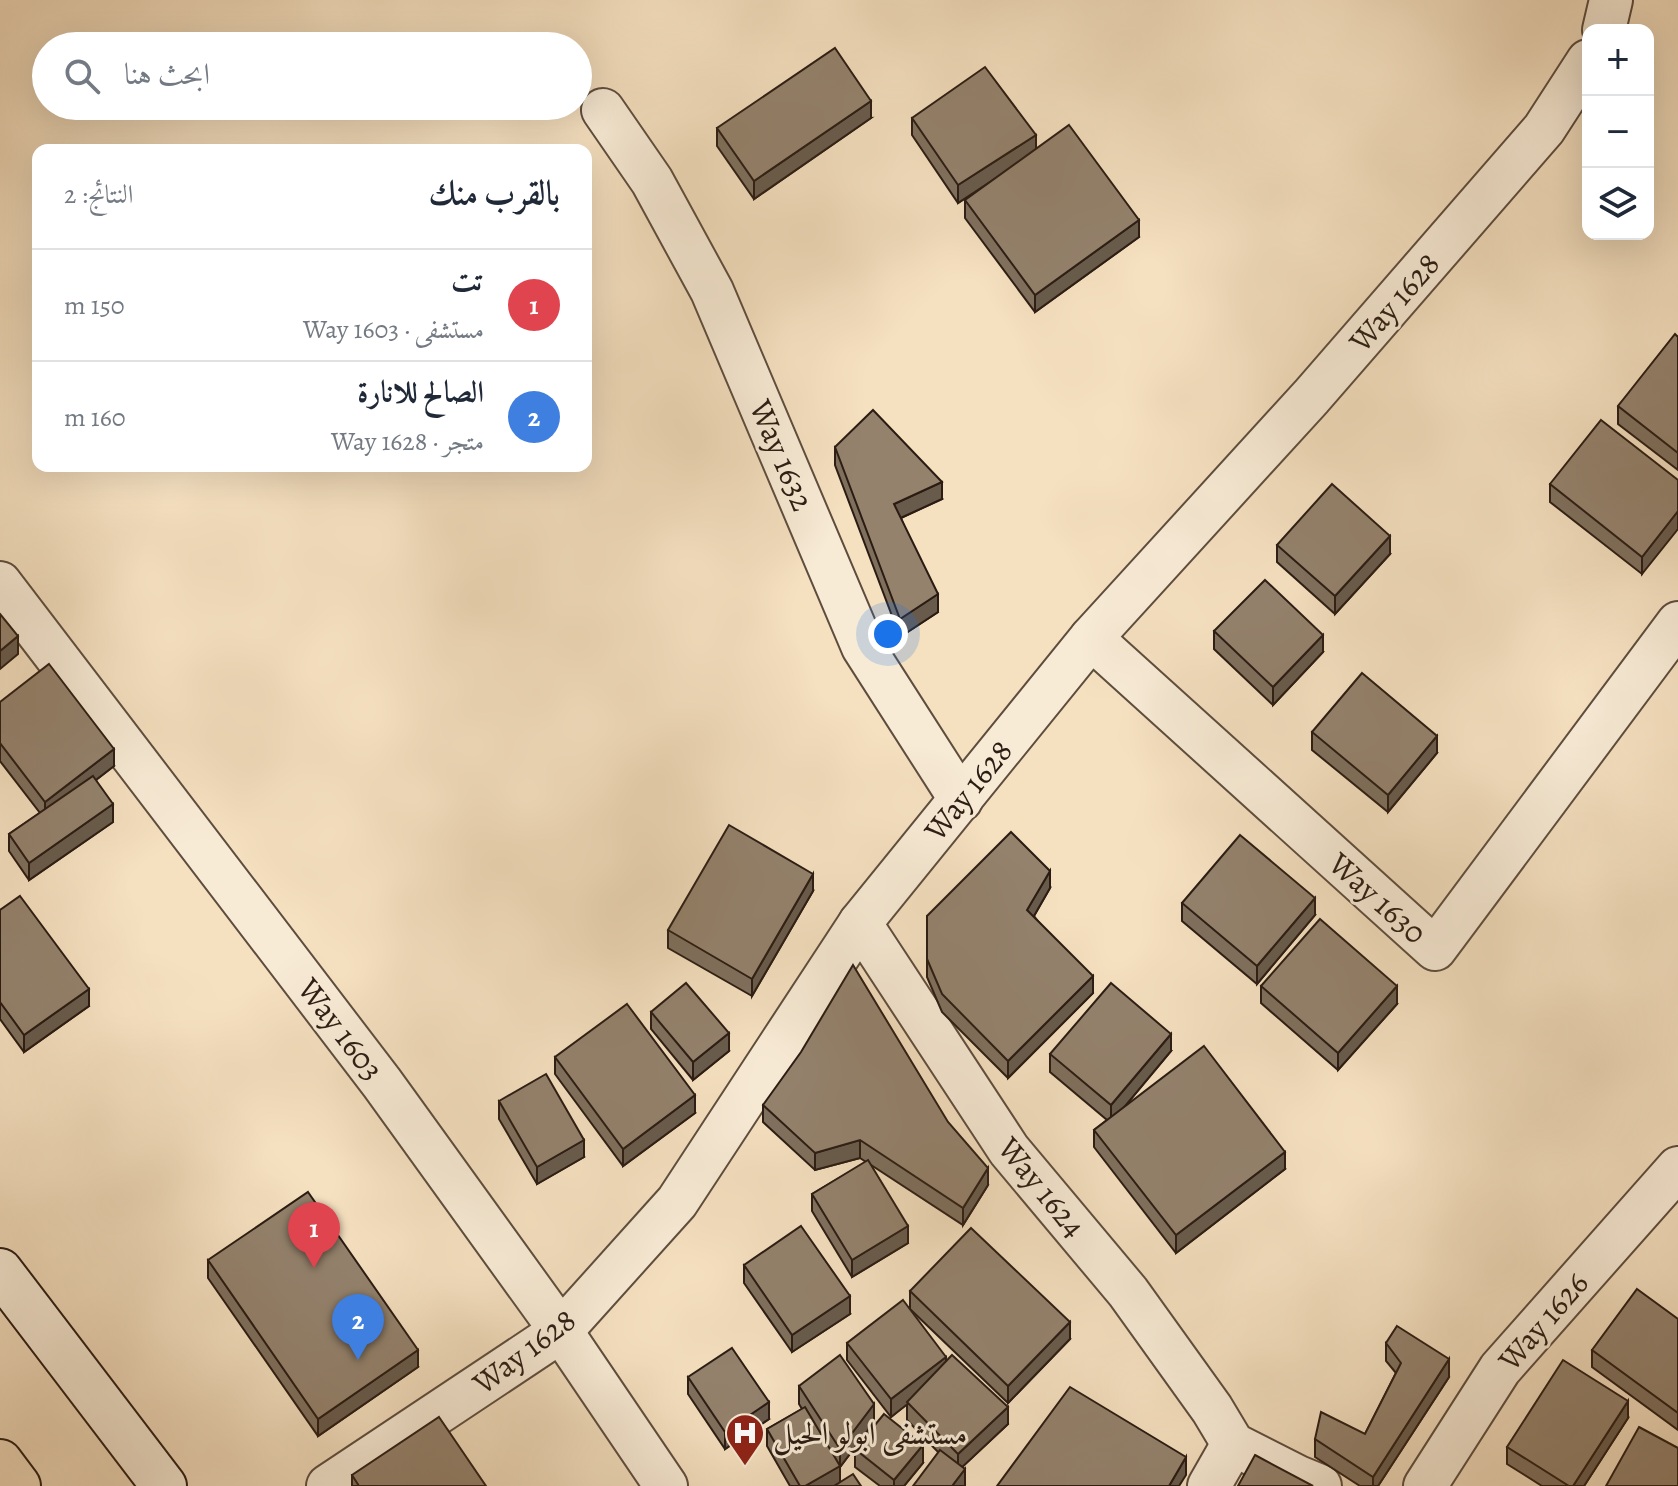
<!DOCTYPE html>
<html lang="ar">
<meta charset="utf-8">
<style>
body{margin:0;font-family:Alegreya,Amiri,serif;background:#f2f2f3;color:#1f2937;direction:rtl}
.controls{position:absolute;right:24px;top:24px;display:grid;overflow:hidden;border-radius:16px;box-shadow:0 8px 32px #0002}
.controls button{width:72px;height:72px;display:grid;place-items:center;padding:0;border:0;border-bottom:2px solid #e0e1e3;background:#fff;color:#1f2937;font:40px sans-serif}
.you{position:absolute;left:888px;top:634px;width:28px;height:28px;margin:-20px;border:6px solid #fff;border-radius:50%;background:#1a73e8;box-shadow:0 0 0 12px #1a73e833}
.badge{display:grid;place-items:center;width:52px;height:52px;border-radius:50%;background:#111827;color:#fff;font-size:26px;font-weight:700}
.pin{position:absolute;translate:-50% -66px;filter:drop-shadow(0 2px 4px #0008)}
.pin::after{content:'';position:absolute;top:42px;width:28px;height:24px;background:inherit;clip-path:polygon(0 0,100% 0,50% 100%)}
.list{margin:0;padding:0;list-style:none}
h2{display:flex;justify-content:space-between;align-items:center;height:104px;margin:0;padding:0 32px;font-size:34px}
h2 small{font-size:26px;font-weight:400;color:#747a83}
.list li{display:grid;grid-template-columns:52px 1fr auto;gap:24px;align-items:center;box-sizing:border-box;height:112px;padding:0 32px;border-top:2px solid #e0e1e3}
.list b{display:block;font-size:30px;white-space:nowrap}
.list p{margin:0;font-size:26px;white-space:nowrap;color:#747a83}
.list em{font-size:26px;font-style:normal;color:#747a83}
.icon{flex:none;width:44px;height:44px;fill:none;stroke:currentColor;stroke-width:2;stroke-linecap:round;stroke-linejoin:round}
.map{position:relative;flex:none;width:1678px;height:1486px;overflow:hidden;direction:ltr}
.search{position:absolute;background:#fff;box-shadow:0 8px 32px #0002;left:32px;top:32px;width:560px;height:88px;display:flex;align-items:center;gap:20px;box-sizing:border-box;padding:0 28px;border-radius:44px;color:#747a83;font-size:30px}
.panel{position:absolute;background:#fff;box-shadow:0 8px 32px #0002;left:32px;top:144px;width:560px;height:328px;border-radius:16px;direction:rtl}
.map>svg:first-child{display:block}
</style>
<div class="map">
<svg width="1678" height="1486" viewBox="0 0 1678 1486">
<rect width="100%" height="100%" fill="#f5e0c0"/>
<filter id="stains"><feTurbulence type="fractalNoise" baseFrequency=".0025" numOctaves="4"/><feColorMatrix values="0 0 0 0 .2 0 0 0 0 .09 0 0 0 0 .02 0 0 0 .5 -.17"/></filter>
<radialGradient id="worn" r=".72"><stop offset=".6" stop-color="#630" stop-opacity="0"/><stop offset="1" stop-color="#630" stop-opacity=".3"/></radialGradient>
<g fill="none" stroke-linecap="round" stroke-linejoin="round">
<g stroke="#5e4d3e" stroke-width="46">
<g id="street">
<polyline points="1604,30 1611,0"/>
<polyline points="603,110 652,181 712,291 863,647 961,800"/>
<polyline points="0,583 382,1083 561,1331 666,1486"/>
<polyline points="1091,638 1435,949 1678,623"/>
<polyline points="860,923 1009,1150 1128,1292 1212,1409 1233,1444 1298,1477 1320,1486"/>
<polyline points="328,1486 561,1331 677,1202 860,923 1091,638 1311,397 1544,129 1588,61"/>
<polyline points="1209,1486 1233,1444"/>
<polyline points="1425,1486 1500,1369 1678,1168"/>
</g>
</g>
<g stroke="#2b1c13" stroke-width="48">
<polyline id="secondary" points="0,1271 164,1486"/>
</g>
<g stroke="#2b1c13" stroke-width="48">
<polyline id="highway" points="0,1462 18,1486"/>
</g>
<use href="#street" stroke="#f8ebd6" stroke-width="42"/>
<use href="#secondary" stroke="#f8ebd6" stroke-width="44"/>
<use href="#highway" stroke="#f5e0c0" stroke-width="44"/>
</g>
<g fill="#7f705e" stroke="#2b1c13" stroke-width="2">
<polygon points="871,118 754,199 717,146 717,128"/>
<polygon points="912,118 1036,148 1139,237 1035,312 965,218 965,200 993,180 958,203 912,135"/>
<polygon points="1678,337 1678,470 1618,424 1618,406"/>
<polygon points="835,447 942,499 901,518 938,612 900,637 835,465"/>
<polygon points="1678,480 1642,574 1550,502 1550,484"/>
<polygon points="1277,545 1390,554 1335,614 1277,562"/>
<polygon points="1214,631 1323,652 1273,705 1214,649"/>
<polygon points="0,702 114,766 96,780 113,822 29,880 9,851 9,834 40,813 0,761"/>
<polygon points="1312,732 1437,753 1388,812 1312,750"/>
<polygon points="1050,888 1034,916 1093,993 1008,1078 942,1012 927,977 927,916"/>
<polygon points="813,891 752,996 668,948 668,930"/>
<polygon points="1182,903 1315,915 1257,984 1182,921"/>
<polygon points="0,910 89,1006 24,1052 0,1019"/>
<polygon points="1261,986 1397,1004 1338,1070 1261,1003"/>
<polygon points="651,1012 729,1051 693,1080 651,1029"/>
<polygon points="1171,1051 1125,1106 1285,1169 1176,1253 1094,1147 1094,1130 1107,1120 1050,1072 1050,1054"/>
<polygon points="555,1057 695,1113 623,1166 555,1074"/>
<polygon points="499,1101 584,1157 537,1184 499,1119"/>
<polygon points="763,1105 988,1185 963,1225 871,1165 908,1243 852,1277 812,1211 812,1194 866,1162 860,1158 815,1170 763,1122"/>
<polygon points="208,1260 418,1367 318,1436 208,1278"/>
<polygon points="744,1265 850,1314 792,1352 744,1283"/>
<polygon points="910,1291 1070,1339 1008,1403 910,1309"/>
<polygon points="1678,1319 1678,1430 1592,1367 1592,1350"/>
<polygon points="847,1343 946,1362 1008,1424 962,1467 938,1452 907,1420 907,1404 891,1417 847,1360"/>
<polygon points="1386,1343 1449,1377 1378,1486 1360,1486 1315,1457 1315,1439 1365,1434 1396,1373 1386,1361"/>
<polygon points="688,1377 769,1419 725,1449 688,1394"/>
<polygon points="799,1386 874,1422 840,1467 838,1463 840,1482 861,1486 790,1486 767,1446 767,1429 802,1409 799,1404"/>
<polygon points="1628,1418 1584,1486 1542,1486 1507,1464 1507,1447"/>
<polygon points="855,1449 923,1463 904,1486 880,1486 855,1467"/>
<polygon points="352,1475 486,1486 352,1486"/>
</g>
<g fill="#685b4c" stroke="#2b1c13" stroke-width="2">
<polygon points="871,101 871,118 754,199 754,181"/>
<polygon points="1036,135 1036,152 958,203 958,185"/>
<polygon points="1139,220 1139,237 1035,312 1035,295"/>
<polygon points="942,482 942,499 894,521 894,504"/>
<polygon points="1678,511 1678,529 1642,574 1642,557"/>
<polygon points="1390,536 1390,554 1335,614 1335,596"/>
<polygon points="938,594 938,612 900,637 900,619"/>
<polygon points="1323,635 1323,652 1273,705 1273,687"/>
<polygon points="18,636 18,654 0,669 0,651"/>
<polygon points="1437,736 1437,753 1388,812 1388,795"/>
<polygon points="114,749 114,766 45,819 45,802"/>
<polygon points="113,804 113,822 29,880 29,863"/>
<polygon points="1050,871 1050,888 1027,928 1027,910"/>
<polygon points="813,874 813,891 752,996 752,979"/>
<polygon points="1315,898 1315,915 1257,984 1257,966"/>
<polygon points="1093,976 1093,993 1008,1078 1008,1061"/>
<polygon points="1397,986 1397,1004 1338,1070 1338,1053"/>
<polygon points="89,989 89,1006 24,1052 24,1035"/>
<polygon points="729,1033 729,1051 693,1080 693,1062"/>
<polygon points="1171,1034 1171,1051 1111,1123 1111,1105"/>
<polygon points="695,1095 695,1113 623,1166 623,1149"/>
<polygon points="584,1140 584,1157 537,1184 537,1167"/>
<polygon points="860,1140 860,1158 815,1170 815,1153"/>
<polygon points="1285,1152 1285,1169 1176,1253 1176,1235"/>
<polygon points="988,1168 988,1185 963,1225 963,1208"/>
<polygon points="908,1226 908,1243 852,1277 852,1260"/>
<polygon points="850,1296 850,1314 792,1352 792,1335"/>
<polygon points="1070,1322 1070,1339 1008,1403 1008,1386"/>
<polygon points="418,1350 418,1367 318,1436 318,1419"/>
<polygon points="946,1357 946,1374 891,1417 891,1399"/>
<polygon points="1449,1359 1449,1377 1378,1486 1373,1486 1373,1477"/>
<polygon points="1628,1401 1628,1418 1584,1486 1573,1486"/>
<polygon points="769,1402 769,1419 725,1449 725,1432"/>
<polygon points="874,1404 874,1422 840,1467 840,1449"/>
<polygon points="1008,1407 1008,1424 958,1471 958,1454"/>
<polygon points="923,1445 923,1463 904,1486 894,1486 894,1480"/>
<polygon points="1186,1457 1186,1475 1179,1486 1169,1486"/>
<polygon points="840,1466 840,1484 835,1486 805,1486"/>
<polygon points="965,1469 965,1486 952,1486"/>
</g>
<g fill="#94826d" stroke="#2b1c13" stroke-width="2">
<polygon points="835,48 871,101 754,181 717,128"/>
<polygon points="985,67 1036,135 958,185 912,118"/>
<polygon points="1069,125 1139,220 1035,295 965,200"/>
<polygon points="1675,334 1678,337 1678,453 1618,406"/>
<polygon points="873,410 942,482 894,504 938,594 900,619 835,447"/>
<polygon points="1601,420 1678,480 1678,511 1642,557 1550,484"/>
<polygon points="1332,484 1390,536 1335,596 1277,545"/>
<polygon points="1265,580 1323,635 1273,687 1214,631"/>
<polygon points="0,614 18,636 0,651"/>
<polygon points="49,664 114,749 45,802 0,743 0,702"/>
<polygon points="1362,673 1437,736 1388,795 1312,732"/>
<polygon points="93,776 113,804 29,863 9,834"/>
<polygon points="729,825 813,874 752,979 668,930"/>
<polygon points="1011,832 1050,871 1027,910 1093,976 1008,1061 942,994 927,959 927,916"/>
<polygon points="1240,835 1315,898 1257,966 1182,903"/>
<polygon points="20,896 89,989 24,1035 0,1002 0,910"/>
<polygon points="1320,919 1397,986 1338,1053 1261,986"/>
<polygon points="853,965 948,1122 988,1168 963,1208 860,1140 815,1153 763,1105 801,1052"/>
<polygon points="686,983 729,1033 693,1062 651,1012"/>
<polygon points="1111,983 1171,1034 1111,1105 1050,1054"/>
<polygon points="627,1004 695,1095 623,1149 555,1057"/>
<polygon points="1204,1046 1285,1152 1176,1235 1094,1130"/>
<polygon points="546,1074 584,1140 537,1167 499,1101"/>
<polygon points="868,1160 908,1226 852,1260 812,1194"/>
<polygon points="308,1192 418,1350 318,1419 208,1260"/>
<polygon points="801,1226 850,1296 792,1335 744,1265"/>
<polygon points="971,1228 1070,1322 1008,1386 910,1291"/>
<polygon points="1637,1289 1678,1319 1678,1413 1592,1350"/>
<polygon points="903,1300 946,1357 891,1399 847,1343"/>
<polygon points="1397,1326 1449,1359 1373,1477 1315,1439 1321,1412 1365,1434 1401,1363 1386,1343"/>
<polygon points="732,1348 769,1402 725,1432 688,1377"/>
<polygon points="840,1355 874,1404 840,1449 799,1386"/>
<polygon points="952,1355 1008,1407 958,1454 907,1402"/>
<polygon points="1563,1360 1628,1401 1573,1486 1569,1486 1507,1447"/>
<polygon points="1070,1387 1186,1457 1169,1486 997,1486"/>
<polygon points="805,1407 840,1466 805,1486 800,1486 767,1429"/>
<polygon points="884,1414 923,1445 894,1480 855,1449"/>
<polygon points="439,1417 486,1486 359,1486 352,1475"/>
<polygon points="1639,1427 1678,1448 1678,1486 1606,1486"/>
<polygon points="940,1450 965,1469 952,1486 913,1486"/>
<polygon points="1255,1455 1313,1486 1238,1486"/>
<polygon points="853,1474 861,1486 834,1486"/>
</g>
<defs>
<g id="hospital-pin" transform="scale(2)"><path d="M0 17L-7.5 6A9.5 9.5 0 1 1 7.5 6Z" fill="#8f2418" stroke="#f8ebd6"/><path d="M-5-5h3v3.5h4V-5h3V5h-3V1.5h-4V5h-3Z" fill="#fff"/></g>
</defs>
<g fill-rule="evenodd">
<use href="#hospital-pin" x="745" y="1433"/>
</g>
<g text-anchor="middle" stroke-width="6" stroke-linejoin="round" paint-order="stroke">
<g font-size="32" fill="#2b1c13" stroke="#f8ebd6">
<text transform="translate(1394 302) rotate(-49)" y="11">Way 1628</text>
<text transform="translate(782 455) rotate(67)" y="11">Way 1632</text>
<text transform="translate(968 790) rotate(-51)" y="11">Way 1628</text>
<text transform="translate(1378 898) rotate(42)" y="11">Way 1630</text>
<text transform="translate(341 1029) rotate(53)" y="11">Way 1603</text>
<text transform="translate(1042 1187) rotate(51)" y="11">Way 1624</text>
<text transform="translate(1543 1321) rotate(-49)" y="11">Way 1626</text>
<text transform="translate(524 1351) rotate(-37)" y="11">Way 1628</text>
</g>
<g font-size="32" fill="#2b1c13" stroke="#f8ebd6" text-anchor="start">
<text x="773" y="1444">مستشفى ابولو الحيل</text>
</g>
</g>
<rect width="100%" height="100%" filter="url(#stains)"/>
<rect width="100%" height="100%" fill="url(#worn)"/>
</svg>
<div class="controls">
<button>+</button>
<button>−</button>
<button><svg class="icon" aria-label="layers" viewBox="0 0 24 24"><path d="M12 4l9 5-9 5-9-5zM3 14l9 5 9-5"/></svg></button>
</div>
<div class="you"></div>
<div class="pin badge" style="left:314px;top:1268px;background:#e0444e">1</div>
<div class="pin badge" style="left:358px;top:1360px;background:#3f7fe0">2</div>
<div class="search"><svg class="icon" aria-label="search" viewBox="0 0 24 24"><circle cx="10" cy="10" r="6"/><path d="M15 15l6 6"/></svg>ابحث هنا</div>
<section class="panel">
<h2>بالقرب منك<small>النتائج: 2</small></h2>
<ul class="list">
<li><span class="badge" style="background:#e0444e">1</span><div><b>تت</b><p>مستشفى · Way 1603</p></div><em>150 m</em></li>
<li><span class="badge" style="background:#3f7fe0">2</span><div><b>الصالح للانارة</b><p>متجر · Way 1628</p></div><em>160 m</em></li>
</ul>
</section>
</div>
